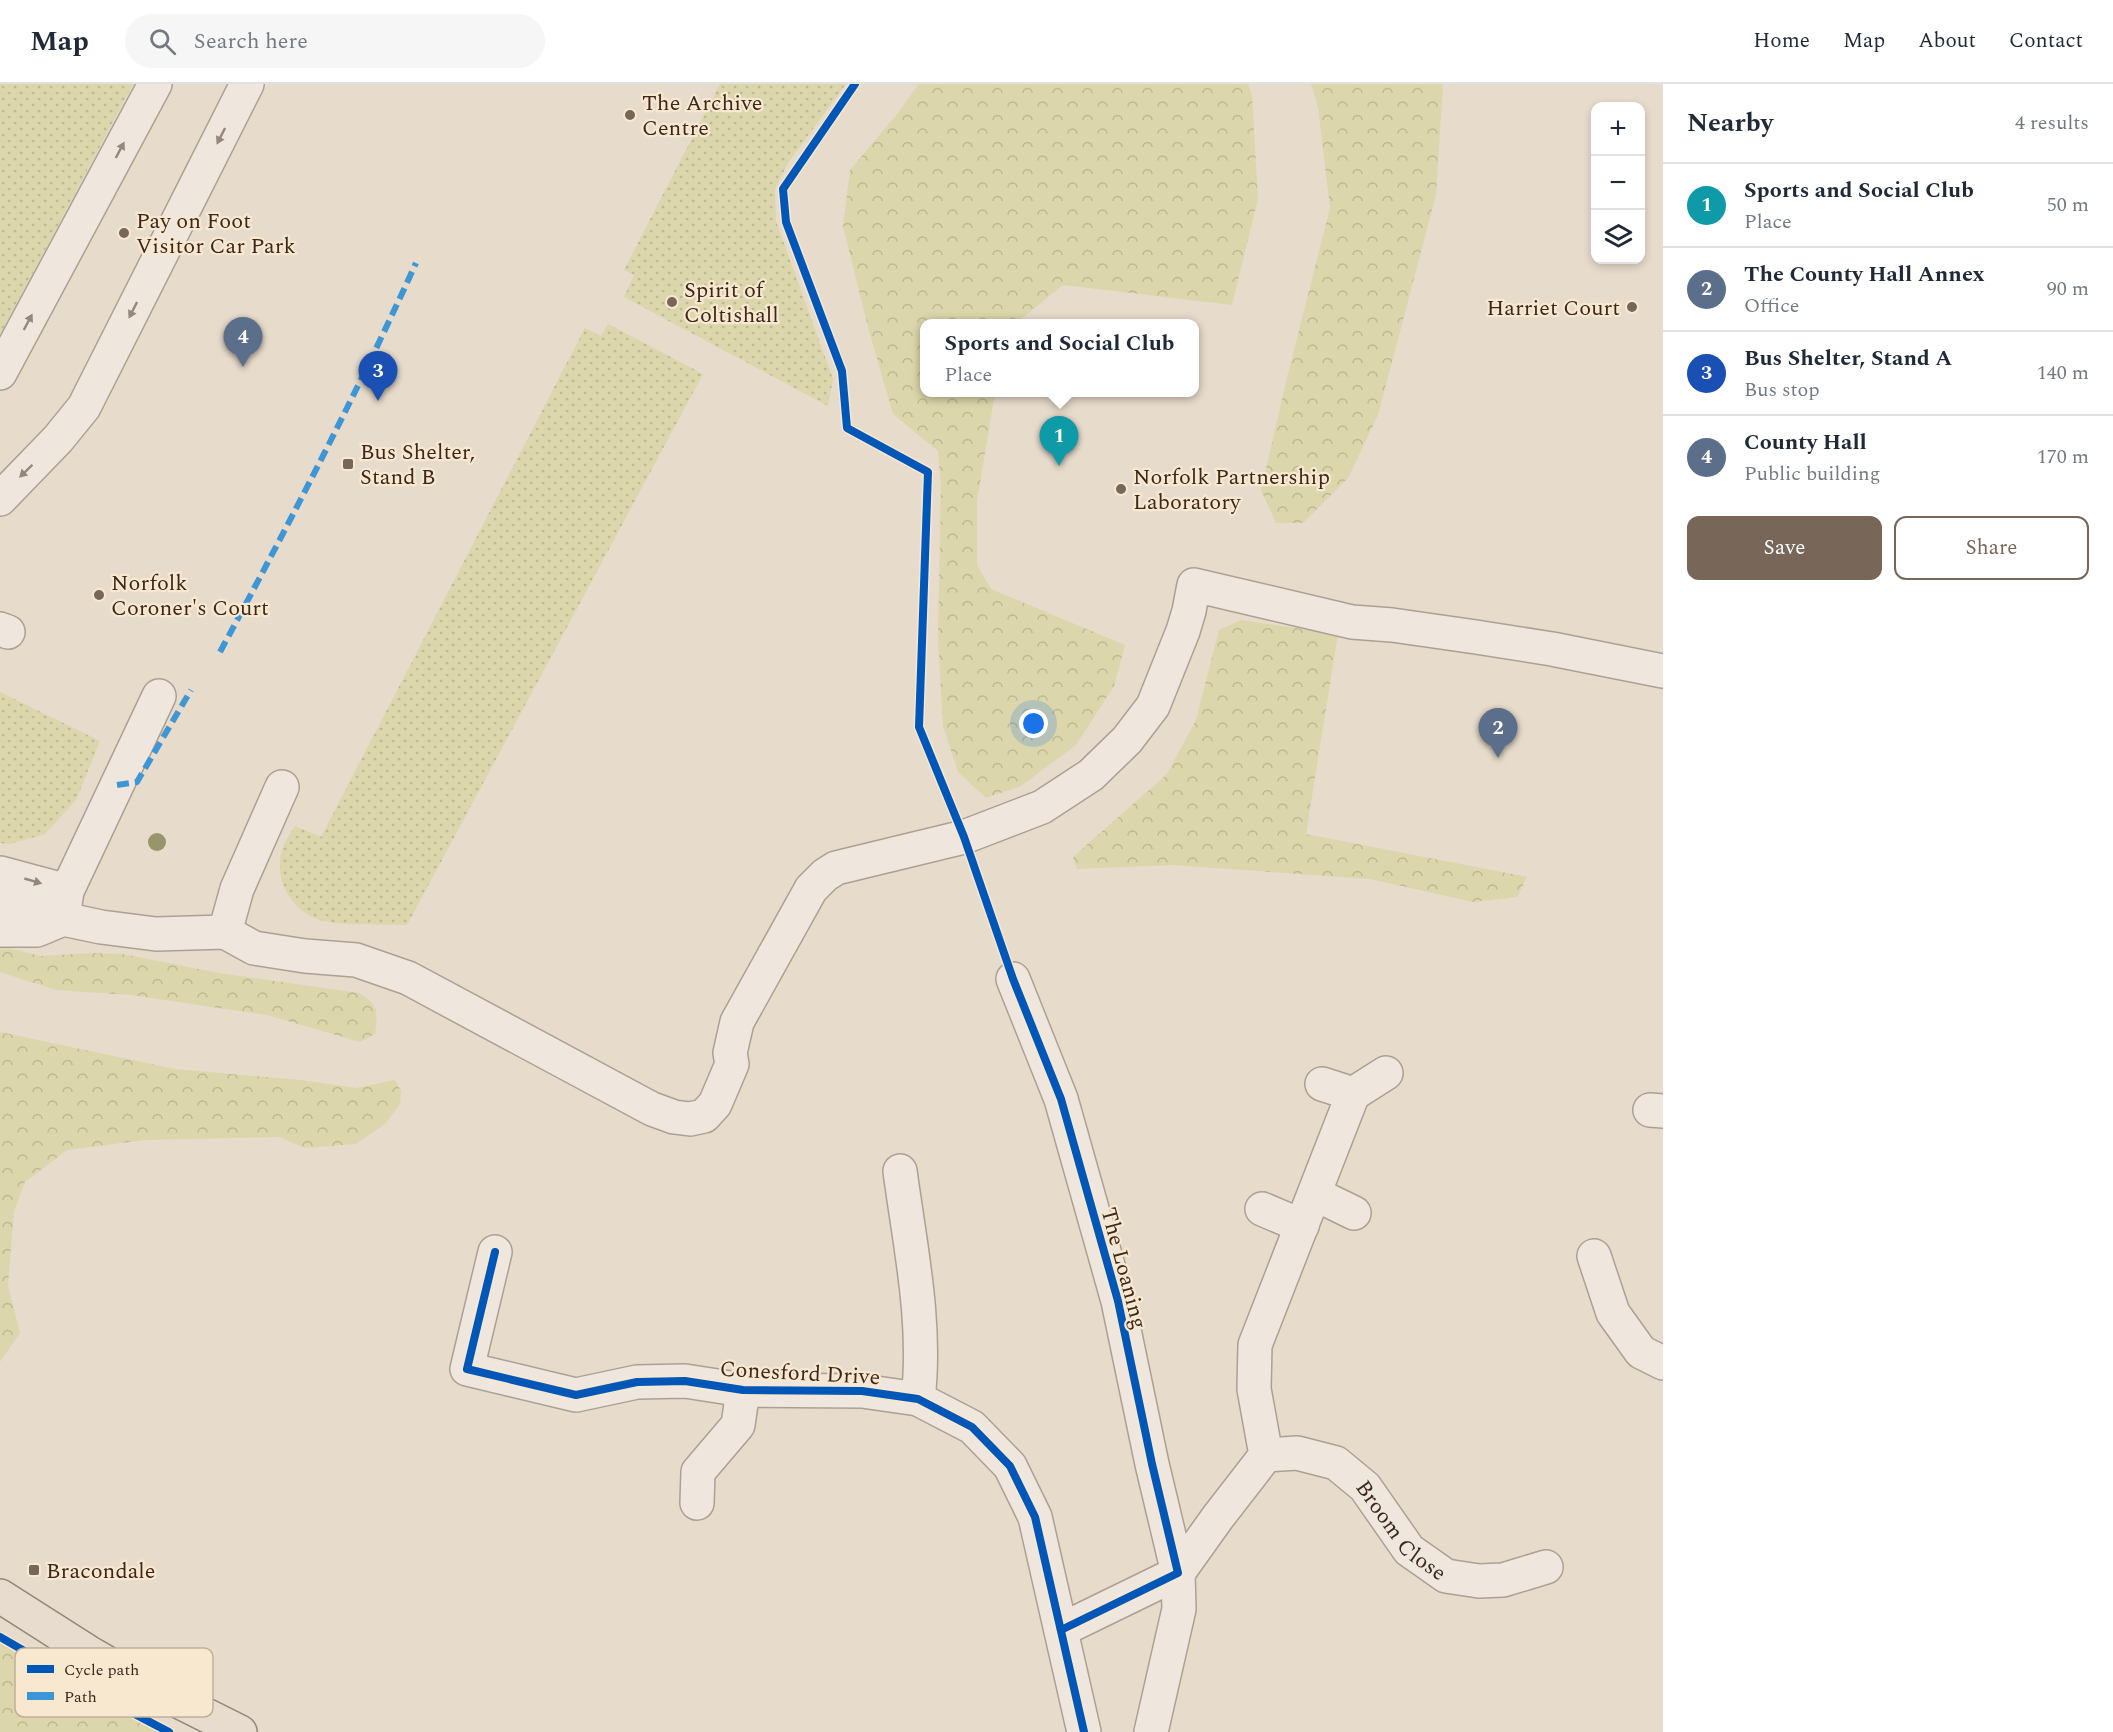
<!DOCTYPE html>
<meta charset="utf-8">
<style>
body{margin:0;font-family:Spectral,serif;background:#f6f6f7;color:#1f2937}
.controls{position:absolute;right:18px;top:18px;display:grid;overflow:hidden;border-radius:12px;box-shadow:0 3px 9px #0003}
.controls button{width:54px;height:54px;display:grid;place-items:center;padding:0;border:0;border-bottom:2px solid #e0e1e3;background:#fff;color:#1f2937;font:30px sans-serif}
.you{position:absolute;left:1034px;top:640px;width:21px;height:21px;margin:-15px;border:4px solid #fff;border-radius:50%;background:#1a73e8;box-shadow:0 0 0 9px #1a73e833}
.badge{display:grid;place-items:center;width:39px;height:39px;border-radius:50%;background:#786659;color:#fff;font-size:20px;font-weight:700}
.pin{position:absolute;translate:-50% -50px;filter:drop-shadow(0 2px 3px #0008)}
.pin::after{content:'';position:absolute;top:32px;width:21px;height:18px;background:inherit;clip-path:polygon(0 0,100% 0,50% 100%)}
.popup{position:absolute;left:920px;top:235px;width:279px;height:78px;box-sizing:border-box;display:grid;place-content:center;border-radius:12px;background:#fff;filter:drop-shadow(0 2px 4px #0005);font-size:20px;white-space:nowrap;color:#747a83}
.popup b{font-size:22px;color:#1f2937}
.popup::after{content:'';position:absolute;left:50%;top:100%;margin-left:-12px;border:12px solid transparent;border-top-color:#fff}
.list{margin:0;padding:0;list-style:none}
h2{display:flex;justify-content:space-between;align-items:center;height:78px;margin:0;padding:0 24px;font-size:26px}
h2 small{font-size:20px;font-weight:400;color:#747a83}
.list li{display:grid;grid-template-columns:39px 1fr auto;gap:18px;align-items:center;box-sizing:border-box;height:84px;padding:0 24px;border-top:2px solid #e0e1e3}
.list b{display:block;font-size:22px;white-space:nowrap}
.list p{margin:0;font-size:20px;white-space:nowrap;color:#747a83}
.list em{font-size:20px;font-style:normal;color:#747a83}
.actions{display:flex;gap:12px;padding:18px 24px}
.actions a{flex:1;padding:14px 0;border:2px solid #786659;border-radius:12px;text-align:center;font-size:21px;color:#786659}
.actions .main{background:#786659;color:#fff}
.icon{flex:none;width:33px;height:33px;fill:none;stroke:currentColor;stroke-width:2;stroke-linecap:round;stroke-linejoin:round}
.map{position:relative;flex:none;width:1663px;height:1648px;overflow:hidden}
header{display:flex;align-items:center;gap:36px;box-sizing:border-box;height:84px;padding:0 30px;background:#fff;border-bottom:2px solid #e0e1e3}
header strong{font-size:28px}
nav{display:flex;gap:33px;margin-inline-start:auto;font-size:21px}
.search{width:420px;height:54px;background:#f6f6f7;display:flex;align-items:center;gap:15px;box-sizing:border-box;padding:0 21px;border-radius:33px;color:#747a83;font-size:22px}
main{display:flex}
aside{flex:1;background:#fff}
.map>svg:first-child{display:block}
</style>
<header>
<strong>Map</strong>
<div class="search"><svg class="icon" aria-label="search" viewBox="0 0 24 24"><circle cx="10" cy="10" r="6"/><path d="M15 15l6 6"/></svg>Search here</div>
<nav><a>Home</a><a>Map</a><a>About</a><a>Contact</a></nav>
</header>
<main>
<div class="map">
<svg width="1663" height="1648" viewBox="0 0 1663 1648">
<defs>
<pattern id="grass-dots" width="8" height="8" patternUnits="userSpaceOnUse" patternTransform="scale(1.5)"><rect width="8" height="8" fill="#dcd6ac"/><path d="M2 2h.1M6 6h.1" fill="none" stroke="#beb893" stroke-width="1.8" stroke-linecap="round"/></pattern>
<pattern id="forest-crowns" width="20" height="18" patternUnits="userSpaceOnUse" patternTransform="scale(1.5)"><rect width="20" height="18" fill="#dcd6ac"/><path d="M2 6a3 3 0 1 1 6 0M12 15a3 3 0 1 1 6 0" fill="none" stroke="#beb893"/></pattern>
</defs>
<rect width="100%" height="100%" fill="#e7dbcb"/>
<g fill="url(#grass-dots)">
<polygon points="0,0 133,0 0,251"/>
<polygon points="720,0 846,0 788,79 775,105 776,137 833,295 828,322 624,213 634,191 624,186"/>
<path d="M 608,240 L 703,290 L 407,841 C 383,840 346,842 324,837 C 293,830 273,797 282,766 C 284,758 291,749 295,742 L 321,753 L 585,244 L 601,252 Z"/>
<polygon points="0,608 100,657 76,716 45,750 9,760 0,759"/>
</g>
<g fill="url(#forest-crowns)">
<polygon points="919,0 1248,0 1252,12 1258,115 1232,221 1063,201 1016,239 924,240 924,308 995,309 977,417 977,481 991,505 1125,561 1114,602 1076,661 1021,702 986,714 958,688 943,642 938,554 941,402 938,367 893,330 869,247 843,142 850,86 897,30"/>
<polygon points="1311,0 1443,0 1436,111 1378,331 1348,394 1303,439 1276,439 1261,406 1287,294 1330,124 1318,23"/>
<polygon points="1241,536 1338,550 1306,750 1527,793 1517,813 1473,818 1370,795 1172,781 1077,785 1073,773 1167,690 1196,636 1219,546"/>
<path d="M 0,862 L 41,872 L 91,869 L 122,870 L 219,889 L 359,909 C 379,921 378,929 375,950 L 360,958 L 267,931 L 131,911 L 56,906 L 0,888 Z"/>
<polygon points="0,948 175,985 300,996 356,1004 395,996 401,1007 400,1020 385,1040 356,1060 305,1064 279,1053 145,1056 67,1066 25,1098 14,1127 8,1201 20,1249 0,1278"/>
<polygon points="0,1557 101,1618 170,1648 0,1648"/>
</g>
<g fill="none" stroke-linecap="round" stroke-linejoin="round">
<g stroke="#aca095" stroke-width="36">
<g id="minor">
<polyline points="0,289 155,0"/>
<polyline points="0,415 58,355 84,323 247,0"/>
<polyline points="0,545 8,548"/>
<polyline points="0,789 67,807"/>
<polyline points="0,817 63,835 101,843 156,850 225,848 254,864 305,872 356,876 408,894 652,1025 674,1033 690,1035 704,1032 715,1020 732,980 730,969 737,938 811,805 825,791 836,784 964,753 1042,723 1091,691 1127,656 1153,622 1183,547 1189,527 1194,501 1352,538 1392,541 1476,553 1552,565 1663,587"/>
<polyline points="63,835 67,807 159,612"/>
<polyline points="0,846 37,846 61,836"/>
<polyline points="225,848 237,805 282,703"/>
<polyline points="1013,895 1061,1015 1118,1217 1152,1380 1178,1489 1179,1525 1151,1648"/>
<polyline points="1353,1010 1386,989"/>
<polyline points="1650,1026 1663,1027"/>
<path d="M 900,1087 C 910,1162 927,1239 918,1315"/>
<polyline points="1315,1110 1354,1129"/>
<polyline points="1262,1125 1302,1142"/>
<polyline points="495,1168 467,1285 576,1311 637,1298 685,1297 743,1306 862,1307 918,1315 972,1343 1010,1382 1035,1433 1084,1648"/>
<polyline points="1594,1172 1613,1229 1641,1268 1663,1279"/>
<path id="s1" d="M 1266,1371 L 1297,1369 L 1336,1379 L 1365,1403 L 1409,1466 L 1446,1492 L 1479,1497 L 1503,1496 L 1546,1483"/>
<polyline points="697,1419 698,1388 738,1341 743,1306"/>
<polyline points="1061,1546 1178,1489 1218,1433 1266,1371 1254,1305 1255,1261 1353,1010 1322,1000"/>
</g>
</g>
<g stroke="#91867b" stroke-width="36">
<polyline id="major" points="0,1512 88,1568 142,1599 240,1648"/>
</g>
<use href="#minor" stroke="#efe7de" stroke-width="33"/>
<use href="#major" stroke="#e7dcce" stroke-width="33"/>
<g stroke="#3f96d4" stroke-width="6" stroke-dasharray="12 6" stroke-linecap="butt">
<path d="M 220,568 C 289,440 356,311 416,179"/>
<polyline points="117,701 137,698 191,606"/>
</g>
<g stroke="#f9e8d0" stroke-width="11">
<g id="cycleway">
<polyline points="855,0 783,105 786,138 842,287 847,344 928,388 919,643 964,753 1013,895 1061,1015 1118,1217 1152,1380 1178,1489 1061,1546"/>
<polyline points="495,1168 467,1285 576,1311 637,1298 685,1297 743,1306 862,1307 918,1315 972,1343 1010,1382 1035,1433 1084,1648"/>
<polyline points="0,1553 125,1625 169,1648"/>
</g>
</g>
<use href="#cycleway" stroke="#0057b8" stroke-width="8"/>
</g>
<circle fill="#96956c" cx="157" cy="758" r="9"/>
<defs><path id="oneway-solid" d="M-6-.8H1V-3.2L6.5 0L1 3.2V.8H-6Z" transform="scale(1.5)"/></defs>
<g fill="#96877c">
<use href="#oneway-solid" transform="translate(221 52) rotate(117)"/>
<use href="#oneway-solid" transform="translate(120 66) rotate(-62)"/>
<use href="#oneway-solid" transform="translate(133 226) rotate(117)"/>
<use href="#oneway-solid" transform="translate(28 238) rotate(-62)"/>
<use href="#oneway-solid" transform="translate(26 387) rotate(136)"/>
<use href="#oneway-solid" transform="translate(33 797) rotate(16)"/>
</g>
<g fill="#786659" stroke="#f9e8d0" stroke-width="2">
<circle cx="630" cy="31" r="6"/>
<circle cx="124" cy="149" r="6"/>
<circle cx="672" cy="218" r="6"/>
<circle cx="1632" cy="223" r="6"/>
<rect x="342" y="374" width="12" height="12" rx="3"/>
<circle cx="1121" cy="405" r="6"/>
<circle cx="99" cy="511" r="6"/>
<rect x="28" y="1480" width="12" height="12" rx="3"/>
</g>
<g text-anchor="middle" stroke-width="4.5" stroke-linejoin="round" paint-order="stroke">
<g font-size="22" fill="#3c271b" stroke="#f9e8d0" text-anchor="start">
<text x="642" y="26">The Archive<tspan x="642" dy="25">Centre</tspan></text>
<text x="136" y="144">Pay on Foot<tspan x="136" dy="25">Visitor Car Park</tspan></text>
<text x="684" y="213">Spirit of<tspan x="684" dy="25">Coltishall</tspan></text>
<text x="1620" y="231" text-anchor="end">Harriet Court</text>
<text x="360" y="375">Bus Shelter,<tspan x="360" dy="25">Stand B</tspan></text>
<text x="1133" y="400">Norfolk Partnership<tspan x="1133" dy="25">Laboratory</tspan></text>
<text x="111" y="506">Norfolk<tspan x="111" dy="25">Coroner's Court</tspan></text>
<text x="46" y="1494">Bracondale</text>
</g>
<g font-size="22" fill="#3c271b" stroke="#f9e8d0">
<text transform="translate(1125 1184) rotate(75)" y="8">The Loaning</text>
<text transform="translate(800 1288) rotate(3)" y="8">Conesford Drive</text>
<text dy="8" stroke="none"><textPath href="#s1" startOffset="166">Broom Close</textPath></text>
</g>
</g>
<rect x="15" y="1564" width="198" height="69" rx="9" fill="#f9e8d0" stroke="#c0ae9a" stroke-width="1.5"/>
<rect x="27" y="1581" width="27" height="8" fill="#0057b8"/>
<rect x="27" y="1608" width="27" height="8" fill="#3f96d4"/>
<g font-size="16" fill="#3c271b">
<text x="64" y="1591">Cycle path</text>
<text x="64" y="1618">Path</text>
</g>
</svg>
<div class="controls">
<button>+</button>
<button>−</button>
<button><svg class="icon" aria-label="layers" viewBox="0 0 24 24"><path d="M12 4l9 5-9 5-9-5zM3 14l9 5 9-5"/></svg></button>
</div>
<div class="you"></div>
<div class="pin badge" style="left:1059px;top:382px;background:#0f9aa8">1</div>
<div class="popup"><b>Sports and Social Club</b>Place</div>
<div class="pin badge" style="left:1498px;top:674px;background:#5c6f8a">2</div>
<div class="pin badge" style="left:378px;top:317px;background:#1a4fb4">3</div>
<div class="pin badge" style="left:243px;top:283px;background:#5c6f8a">4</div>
</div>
<aside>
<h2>Nearby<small>4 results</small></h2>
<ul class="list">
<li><span class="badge" style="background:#0f9aa8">1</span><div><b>Sports and Social Club</b><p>Place</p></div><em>50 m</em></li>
<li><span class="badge" style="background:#5c6f8a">2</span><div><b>The County Hall Annex</b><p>Office</p></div><em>90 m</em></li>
<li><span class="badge" style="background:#1a4fb4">3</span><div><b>Bus Shelter, Stand A</b><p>Bus stop</p></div><em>140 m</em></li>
<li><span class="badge" style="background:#5c6f8a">4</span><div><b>County Hall</b><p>Public building</p></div><em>170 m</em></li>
</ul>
<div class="actions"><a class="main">Save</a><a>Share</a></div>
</aside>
</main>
